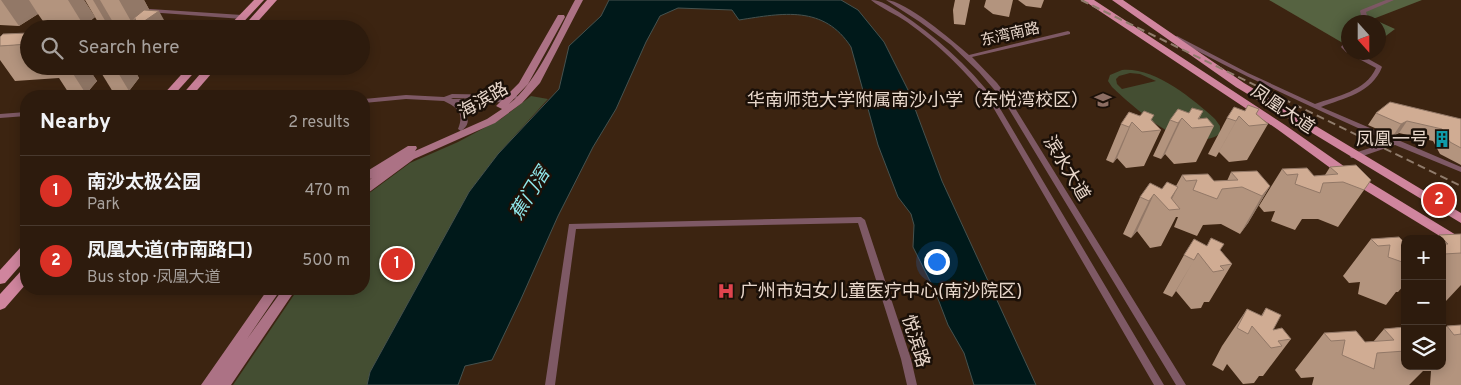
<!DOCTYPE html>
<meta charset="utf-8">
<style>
body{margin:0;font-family:Overpass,"Noto Sans SC",sans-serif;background:#39281b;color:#f1f3f6}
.controls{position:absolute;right:15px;bottom:15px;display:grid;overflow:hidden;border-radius:10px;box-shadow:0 2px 12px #0003}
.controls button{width:45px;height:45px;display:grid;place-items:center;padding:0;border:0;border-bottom:1px solid #48392e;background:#2d1b0d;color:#f1f3f6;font:25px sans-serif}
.compass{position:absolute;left:1341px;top:15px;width:45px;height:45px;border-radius:50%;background:#2d1b0d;box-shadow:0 2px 12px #0003;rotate:159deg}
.you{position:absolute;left:936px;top:261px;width:18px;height:18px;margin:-12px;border:4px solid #fff;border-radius:50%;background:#1a73e8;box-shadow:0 0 0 8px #1a73e833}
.badge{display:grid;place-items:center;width:32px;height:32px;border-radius:50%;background:#d93025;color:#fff;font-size:16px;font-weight:700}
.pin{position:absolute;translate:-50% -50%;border:2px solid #fff;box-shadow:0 1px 5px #0006}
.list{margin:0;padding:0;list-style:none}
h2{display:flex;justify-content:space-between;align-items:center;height:65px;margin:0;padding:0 20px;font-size:21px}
h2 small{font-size:16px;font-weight:400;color:#a7a19d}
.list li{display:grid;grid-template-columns:32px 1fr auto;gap:15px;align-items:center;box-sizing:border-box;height:70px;padding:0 20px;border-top:1px solid #48392e}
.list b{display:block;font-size:19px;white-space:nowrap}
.list p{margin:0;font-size:16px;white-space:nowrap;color:#a7a19d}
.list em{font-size:16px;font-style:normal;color:#a7a19d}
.icon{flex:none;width:28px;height:28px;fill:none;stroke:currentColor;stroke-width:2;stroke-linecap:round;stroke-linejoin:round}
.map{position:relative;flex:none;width:1461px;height:385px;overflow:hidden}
.search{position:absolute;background:#2d1b0d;box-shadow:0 2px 12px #0003;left:20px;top:20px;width:350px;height:55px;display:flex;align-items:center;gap:12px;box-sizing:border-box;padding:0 18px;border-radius:28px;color:#a7a19d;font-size:19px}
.panel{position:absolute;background:#2d1b0d;box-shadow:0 2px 12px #0003;left:20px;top:90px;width:350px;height:205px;border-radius:20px}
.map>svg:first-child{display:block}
</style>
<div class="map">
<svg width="1461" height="385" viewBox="0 0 1461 385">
<rect width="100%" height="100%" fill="#3c2411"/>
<g fill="#444e32" fill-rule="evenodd">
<path d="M 1122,70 C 1154,67 1192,98 1215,119 L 1220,126 L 1220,133 C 1209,145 1181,137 1168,131 C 1156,126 1122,97 1112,87 L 1108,81 L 1110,75 ZM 1130,73 L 1140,74 L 1156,81 L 1122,89 L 1117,84 L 1116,79 L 1119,76 Z"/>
<polygon points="531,96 548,99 498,154 469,192 370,372 367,385 233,385 298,289 364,289 364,197 410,163 458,142 501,119"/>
</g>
<polygon fill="#566341" points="1269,0 1422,0 1373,19 1395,29 1379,41 1378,22 1348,22 1348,46"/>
<path fill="#00191a" stroke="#46524f" d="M 609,0 L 841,0 L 858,10 L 884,42 L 908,90 L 942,181 L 1036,385 L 974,385 L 964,353 L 948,325 L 935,291 L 913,247 L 914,225 L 911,214 L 898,197 L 878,145 L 851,47 C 824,5 783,13 739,20 L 732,10 L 678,8 L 660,16 L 646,42 L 616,109 L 593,147 L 558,216 L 521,299 L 492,360 L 465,366 L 458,385 L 367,385 L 370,372 L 469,192 L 498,154 L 559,89 L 569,46 L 601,16 Z"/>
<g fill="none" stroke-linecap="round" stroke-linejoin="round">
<g fill="#7e5965" fill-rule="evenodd">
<path d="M 871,0 C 882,0 890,7 899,12 C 936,36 967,65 995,100 L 1164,385 L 1154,385 L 990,102 C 966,71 939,45 907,22 C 896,14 882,9 871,0 Z"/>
<path d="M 886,0 C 905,0 953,41 969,55 L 1068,31 L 1070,32 L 1070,34 L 972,57 L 997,83 L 1010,100 L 1186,385 L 1176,385 L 1004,101 L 979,72 L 951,45 L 920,22 Z"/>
<polygon points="1386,0 1394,0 1366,12 1369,22 1363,22 1360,11 1361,10"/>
<polygon points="150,9 242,15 245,17 242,19 148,12 148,10"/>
<path d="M 1177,36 L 1248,73 L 1315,104 C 1337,96 1366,91 1376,68 L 1346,52 L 1341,47 L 1346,40 L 1348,39 L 1348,45 L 1347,47 L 1348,48 L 1348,52 L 1356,52 L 1381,66 L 1382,67 C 1372,93 1344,98 1321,107 L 1461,167 L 1461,172 L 1395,145 L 1357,158 L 1351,158 L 1350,156 L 1351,154 L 1389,142 C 1317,110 1245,77 1175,39 L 1175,37 Z"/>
<path d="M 452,94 L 515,95 L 518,97 L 517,98 L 513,99 L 512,101 L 510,102 L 456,103 C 466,110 474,123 461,131 L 458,129 C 464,114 459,108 444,101 L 406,99 L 364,103 L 364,99 L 406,95 L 444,97 ZM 453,98 L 485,98 L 451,99 Z"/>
<polygon points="26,112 26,116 0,118 0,114"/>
<polygon points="861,217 865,220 911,359 917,385 907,385 901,359 858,223 576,229 555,385 545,385 569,224"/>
</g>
<g fill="#ac7285" fill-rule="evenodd">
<path d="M 575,0 L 583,0 L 540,83 L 522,103 L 495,123 L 414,159 L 368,193 L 364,194 L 364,184 L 372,178 L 364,182 L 364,173 L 408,146 L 416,146 L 417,148 L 415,151 L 487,119 L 502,109 L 496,106 L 519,83 L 558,15 L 564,15 L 565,17 L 528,84 L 509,104 C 537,83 558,31 575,0 Z"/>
<polygon points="268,289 281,289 247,339 283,289 296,289 231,385 201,385"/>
</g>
<g fill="#d0859e" fill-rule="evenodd">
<polygon points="254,0 264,0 237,29 226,29"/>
<polygon points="267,0 277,0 251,29 241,29"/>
<polygon points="1083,0 1094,0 1285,125 1348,169 1461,238 1461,249 1340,175 1277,129"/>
<polygon points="1112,0 1123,0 1244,83 1461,213 1461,223 1236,87"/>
<polygon points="189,66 200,66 173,96 162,96"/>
<polygon points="207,66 218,66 192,96 181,96"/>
<polygon points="26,245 26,259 5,283 0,284 0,270 21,247"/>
<polygon points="26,270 26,284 5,308 0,310 0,294 21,271"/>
</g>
<polyline stroke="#907c6c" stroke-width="2" stroke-dasharray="8 4.5" stroke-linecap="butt" points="1081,0 1461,186"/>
</g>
<g fill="#b3947e">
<polygon points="0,0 84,0 95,17 84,26 45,24 38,14 19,26 0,25"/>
<polygon points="85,0 144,0 150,11 169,29 102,29"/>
<polygon points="955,0 970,0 965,25 954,24 953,10"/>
<polygon points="986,0 1013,0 1009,17 993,14 984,7"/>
<polygon points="1018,0 1044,0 1041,8 1026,6"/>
<polygon points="29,44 29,66 87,66 97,81 86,94 70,95 59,78 15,81 0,60 0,46"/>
<polygon points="97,66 132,66 139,78 129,91 113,92"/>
<polygon points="1203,111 1199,119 1214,126 1196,162 1174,164 1165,154 1161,159 1153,156 1170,120 1189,113"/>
<polygon points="1245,111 1257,114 1268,124 1247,160 1229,162 1219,152 1216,157 1208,154 1227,118"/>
<polygon points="1129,112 1152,120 1161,130 1144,166 1126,168 1117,158 1113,163 1106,160 1121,124"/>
<polygon points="1376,113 1461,119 1461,165 1440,154 1433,141 1399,133 1393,136 1368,125"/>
<polygon points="1330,167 1364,190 1338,227 1318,219 1302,219 1295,230 1271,221 1275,211 1264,212 1259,206 1282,169 1314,176 1325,175"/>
<polygon points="1231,172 1270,186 1248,223 1240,234 1221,224 1203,225 1197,236 1174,227 1178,217 1176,217 1161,246 1150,248 1137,231 1131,238 1123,234 1140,197 1162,189 1176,186 1182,175 1214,181 1227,181"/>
<polygon points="1461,234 1461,285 1446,301 1442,299 1442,239 1436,239 1439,235"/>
<polygon points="1371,239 1405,243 1405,284 1398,292 1396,292 1386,305 1358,294 1360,282 1349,283 1343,276"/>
<polygon points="1207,246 1220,250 1232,264 1209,302 1204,302 1201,308 1191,309 1176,291 1172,297 1163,293 1184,255"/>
<polygon points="1266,308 1273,330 1291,339 1263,376 1259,376 1254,383 1243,384 1227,364 1223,371 1212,365 1222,346 1247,309 1261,316"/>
<polygon points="1461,325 1461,385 1430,385 1431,371 1423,371 1409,385 1312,385 1314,377 1301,378 1295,370 1324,333 1365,342 1373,342 1384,329 1405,327 1405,366 1442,366 1442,331 1447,326"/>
</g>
<g fill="#927867">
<polygon points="1,0 29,0 38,14 19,26"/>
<polygon points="68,0 84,0 95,17 84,26"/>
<polygon points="93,0 100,0 117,29 110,29"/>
<polygon points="119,0 144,0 152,15 159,11 169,29 143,29 136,19 133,19 135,24 132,23"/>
<polygon points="68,66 87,66 97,81 86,94"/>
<polygon points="114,66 132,66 139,78 129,91"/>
<polygon points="1239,116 1216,157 1236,121"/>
<polygon points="1182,118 1165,154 1161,159 1178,123"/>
<polygon points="1407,121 1399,133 1393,136 1401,124"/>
<polygon points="1132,122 1117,158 1113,163 1129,127"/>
<polygon points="1270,186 1248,223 1240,234 1262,196"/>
<polygon points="1178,187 1167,209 1171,198"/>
<polygon points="1154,194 1137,231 1131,238 1149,201"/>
<polygon points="1198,253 1176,291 1172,297 1194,260"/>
</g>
<g fill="#d0ac93" stroke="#927867">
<polygon points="144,10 159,11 140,24 131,23 136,19 133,19"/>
<polygon points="29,33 29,44 0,46 0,37 3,34"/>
<polygon points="1390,102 1461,119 1461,148 1450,142 1442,129 1407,121 1401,124 1376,113"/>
<polygon points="1248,105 1259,109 1256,114 1268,124 1249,126 1239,116 1236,121 1227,118 1234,107 1245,111"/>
<polygon points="1192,108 1203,111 1198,119 1207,118 1214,126 1192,128 1182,118 1178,123 1170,120 1178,109 1189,113"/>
<polygon points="1144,111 1154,115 1151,120 1161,130 1142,132 1132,122 1129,127 1121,124 1129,112 1140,116"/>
<polygon points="1356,165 1371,180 1364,190 1343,182 1323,183 1320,193 1295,184 1298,174 1287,175 1282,169 1307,168 1314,176 1338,174 1330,167"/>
<polygon points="1257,171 1270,186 1262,196 1242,187 1222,189 1217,199 1193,190 1197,180 1186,181 1182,175 1208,174 1214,181 1238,180 1231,172"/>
<polygon points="1167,182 1178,187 1171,198 1180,209 1169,210 1154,194 1149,201 1140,197 1150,183 1162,189"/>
<polygon points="1461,234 1461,253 1444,254 1442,251 1442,244 1448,244 1439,235"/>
<polygon points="1399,237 1405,243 1405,263 1388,257 1390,245 1378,246 1371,239"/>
<polygon points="1211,238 1224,244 1220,250 1232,264 1220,266 1224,270 1213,272 1198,253 1194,260 1184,255 1194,239 1207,246"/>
<polygon points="1266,308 1281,315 1273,330 1282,328 1291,339 1278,341 1282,346 1271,348 1252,326 1248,334 1237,328 1247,309 1262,316"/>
<polygon points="1461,325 1461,334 1454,335 1447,326"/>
<polygon points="1405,327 1405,351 1377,353 1374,369 1342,355 1345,340 1331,341 1324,333 1356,331 1365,342 1394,340 1384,329"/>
</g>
<defs>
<g id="school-bare" transform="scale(1.35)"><path d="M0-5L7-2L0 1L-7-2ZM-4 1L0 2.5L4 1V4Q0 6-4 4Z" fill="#8d6e63" stroke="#1b1008" stroke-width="2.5" paint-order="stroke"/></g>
<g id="building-bare" transform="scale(1.35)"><path d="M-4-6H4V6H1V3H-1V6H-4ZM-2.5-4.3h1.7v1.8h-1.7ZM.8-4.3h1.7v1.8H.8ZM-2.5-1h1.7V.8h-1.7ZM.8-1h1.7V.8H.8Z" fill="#0f9aa8" stroke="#1b1008" stroke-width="2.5" paint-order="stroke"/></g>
<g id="hospital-bare" transform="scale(1.35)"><path d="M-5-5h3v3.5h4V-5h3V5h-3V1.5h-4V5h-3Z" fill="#e0444e" stroke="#1b1008" stroke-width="2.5" paint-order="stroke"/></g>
</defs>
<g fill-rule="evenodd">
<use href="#school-bare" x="1103" y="100"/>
<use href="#building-bare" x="1442" y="139"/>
<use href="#hospital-bare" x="726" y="291"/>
</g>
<g text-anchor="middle" stroke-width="5" stroke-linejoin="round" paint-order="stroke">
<g font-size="15" fill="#e8d7cb" stroke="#1b1008">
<text transform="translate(1010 34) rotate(-13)" y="5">东湾南路</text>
</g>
<g font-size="18" fill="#e8d7cb" stroke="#1b1008">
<text transform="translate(483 100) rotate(-30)" y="6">海滨路</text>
<text transform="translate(1283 109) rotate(34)" y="6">凤凰大道</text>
<text transform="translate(1067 168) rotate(59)" y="6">滨水大道</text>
<text transform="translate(916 341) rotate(73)" y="6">悦滨路</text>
</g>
<g font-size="18" fill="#e8d7cb" stroke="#1b1008" text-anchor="end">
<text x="1089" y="106">华南师范大学附属南沙小学（东悦湾校区）</text>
<text x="1428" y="145">凤凰一号</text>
<text x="740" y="297" text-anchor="start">广州市妇女儿童医疗中心(南沙院区)</text>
</g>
<g font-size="19" font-style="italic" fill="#91e9ec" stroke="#1b1008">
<text transform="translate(529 193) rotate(-58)" y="7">蕉门滘</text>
</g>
</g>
</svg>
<div class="controls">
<button>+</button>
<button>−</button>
<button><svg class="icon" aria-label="layers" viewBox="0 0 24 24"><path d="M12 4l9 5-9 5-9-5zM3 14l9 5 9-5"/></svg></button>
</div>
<svg class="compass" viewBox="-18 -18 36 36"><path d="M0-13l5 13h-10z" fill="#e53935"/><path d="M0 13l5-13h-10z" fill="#a7a19d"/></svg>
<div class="you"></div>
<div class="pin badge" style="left:397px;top:264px">1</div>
<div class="pin badge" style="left:1439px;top:200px">2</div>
<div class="search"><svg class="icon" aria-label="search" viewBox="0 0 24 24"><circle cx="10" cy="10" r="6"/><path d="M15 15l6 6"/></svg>Search here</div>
<section class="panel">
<h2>Nearby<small>2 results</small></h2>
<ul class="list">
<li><span class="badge">1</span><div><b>南沙太极公园</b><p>Park</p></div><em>470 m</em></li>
<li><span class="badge">2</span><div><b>凤凰大道(市南路口)</b><p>Bus stop · 凤凰大道</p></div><em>500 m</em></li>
</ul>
</section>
</div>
